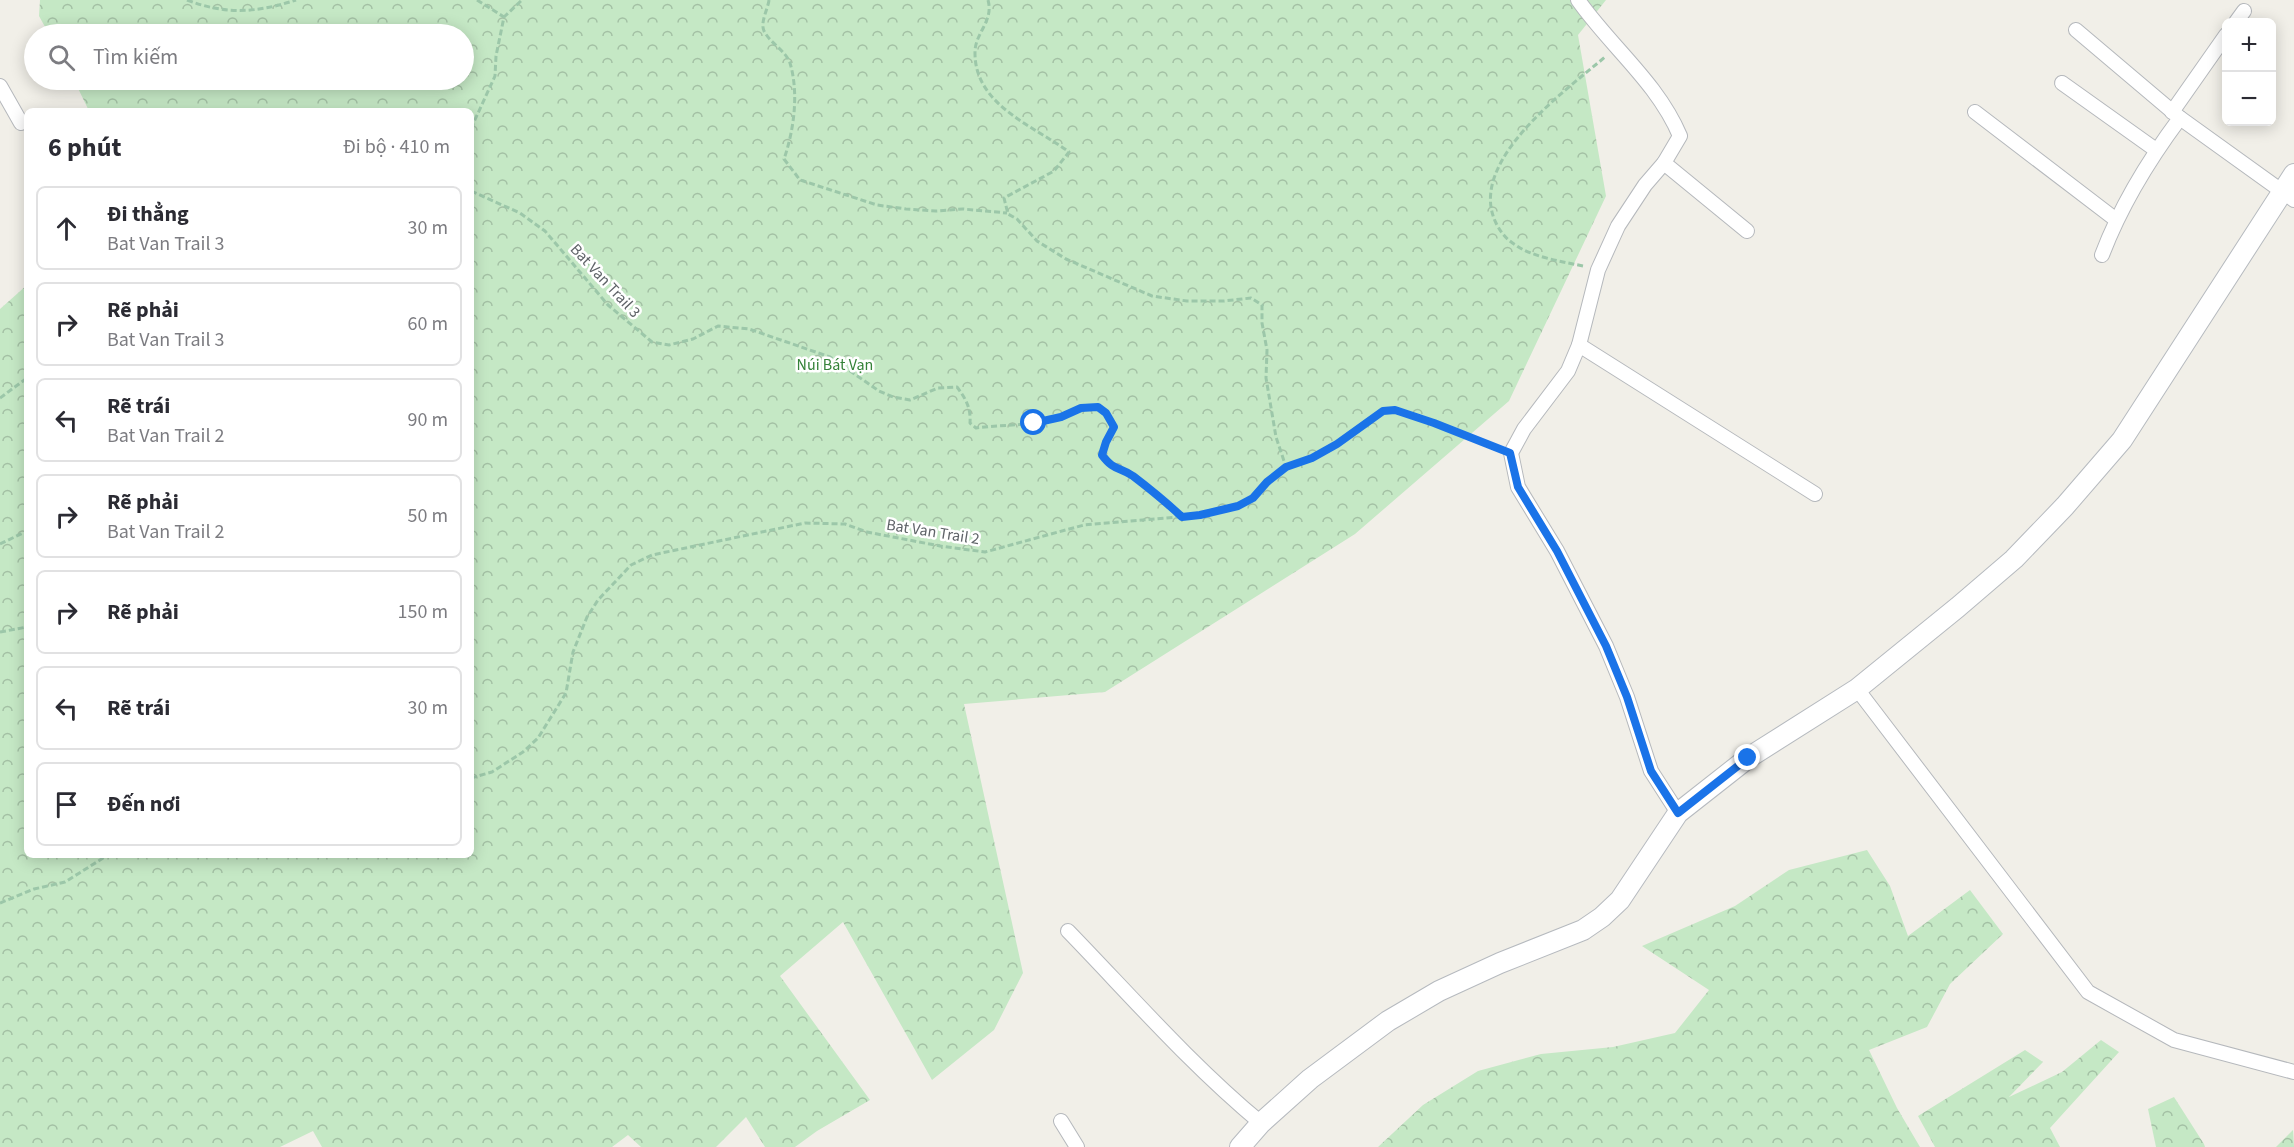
<!DOCTYPE html>
<html lang="vi">
<meta charset="utf-8">
<style>
body{margin:0;font-family:"Source Sans 3",sans-serif;background:#f2f2f3;color:#2b2b33}
.controls{position:absolute;right:18px;top:18px;display:grid;overflow:hidden;border-radius:9px;box-shadow:0 3px 15px #0003}
.controls button{width:54px;height:54px;display:grid;place-items:center;padding:0;border:0;border-bottom:2px solid #e1e1e2;background:#fff;color:#2b2b33;font:30px sans-serif}
.stop{position:absolute;width:18px;height:18px;margin:-14px;border:4px solid #1a73e8;border-radius:50%;background:#fff}
.stop.end{background:#1a73e8;border-color:#fff;box-shadow:0 2px 6px #0008}
.list{margin:0;padding:0;list-style:none}
h2{display:flex;justify-content:space-between;align-items:center;height:78px;margin:0;padding:0 24px;font-size:26px}
h2 small{font-size:20px;font-weight:400;color:#7c7c81}
.list li{display:grid;grid-template-columns:39px 1fr auto;gap:18px;align-items:center;box-sizing:border-box;height:84px;margin:0 12px 12px;padding:0 12px;border:2px solid #e1e1e2;border-radius:9px}
.list b{display:block;font-size:22px;white-space:nowrap}
.list p{margin:0;font-size:20px;white-space:nowrap;color:#7c7c81}
.list em{font-size:20px;font-style:normal;color:#7c7c81}
.icon{flex:none;width:33px;height:33px;fill:none;stroke:currentColor;stroke-width:2;stroke-linecap:round;stroke-linejoin:round}
.map{position:relative;flex:none;width:2294px;height:1147px;overflow:hidden}
.search{position:absolute;background:#fff;box-shadow:0 3px 15px #0003;left:24px;top:24px;width:450px;height:66px;display:flex;align-items:center;gap:15px;box-sizing:border-box;padding:0 21px;border-radius:33px;color:#7c7c81;font-size:22px}
.panel{position:absolute;background:#fff;box-shadow:0 3px 15px #0003;left:24px;top:108px;width:450px;height:750px;border-radius:9px}
.map>svg:first-child{display:block}
</style>
<div class="map">
<svg width="2294" height="1147" viewBox="0 0 2294 1147">
<defs>
<pattern id="forest-crowns" width="20" height="18" patternUnits="userSpaceOnUse" patternTransform="scale(1.5)"><rect width="20" height="18" fill="#c5e8c5"/><path d="M2 6a3 3 0 1 1 6 0M12 15a3 3 0 1 1 6 0" fill="none" stroke="#a3c0a4"/></pattern>
</defs>
<rect width="100%" height="100%" fill="#f1efe8"/>
<g fill="url(#forest-crowns)">
<polygon points="40,0 1606,0 1578,35 1606,196 1509,401 1355,534 1105,692 964,704 1023,973 994,1030 932,1080 843,922 780,976 870,1100 817,1131 795,1147 765,1147 746,1117 716,1147 641,1147 628,1135 612,1147 322,1147 313,1131 280,1147 0,1147 0,309 27,285 27,855 471,855 471,111 89,111 74,80 464,80 464,34 49,34 39,16"/>
<polygon points="1867,850 1890,886 1908,936 1970,890 2003,934 1950,984 1927,1027 1869,1050 1897,1108 1920,1147 1378,1147 1423,1105 1478,1071 1541,1054 1613,1047 1675,1033 1709,990 1642,946 1735,906 1789,870"/>
<polygon points="2101,1040 2119,1052 2050,1128 2060,1147 1935,1147 1918,1116 2025,1050 2043,1062 2009,1097 2062,1072"/>
<polygon points="2174,1097 2204,1144 2205,1147 2156,1147 2148,1109"/>
<polygon points="2293,1130 2294,1147 2276,1147"/>
</g>
<g fill="none" stroke-linecap="round" stroke-linejoin="round">
<g stroke="#b5b8bc" stroke-width="16">
<g id="minor">
<path d="M 1578,0 C 1611,47 1657,82 1680,136 L 1664,163 L 1645,185 L 1618,226 L 1598,270 L 1579,345 L 1568,371 L 1524,429 L 1511,453 L 1518,487 L 1557,551 L 1606,646 L 1627,697 L 1651,771 L 1678,813"/>
<polyline points="2236,22 2244,11"/>
<polyline points="2076,30 2180,118 2294,200"/>
<polyline points="2062,83 2156,150"/>
<polyline points="0,86 21,123"/>
<polyline points="1975,112 2115,219"/>
<polyline points="2172,112 2226,35"/>
<polyline points="1664,163 1747,231"/>
<path d="M 2102,255 C 2121,205 2148,161 2180,118"/>
<polyline points="1579,345 1815,494"/>
<polyline points="1857,689 2088,992 2174,1040 2294,1072"/>
<path d="M 1068,931 C 1131,996 1191,1065 1261,1123"/>
<polyline points="1061,1121 1077,1147"/>
</g>
</g>
<g stroke="#b6babf" stroke-width="22">
<polyline id="secondary" points="1240,1147 1261,1123 1310,1079 1388,1021 1439,991 1500,963 1583,930 1602,917 1620,900 1678,813 1748,758 1857,689 1958,607 2014,559 2065,506 2122,440 2294,174"/>
</g>
<g stroke="#9cc7a9" stroke-width="3" stroke-dasharray="6 3" stroke-linecap="butt">
<path d="M 187,0 C 226,15 256,13 296,0"/>
<polyline points="477,0 504,17"/>
<path d="M 769,0 C 768,9 760,22 764,31 C 770,43 786,51 790,63 C 799,93 794,130 784,159 L 800,180 L 877,205 L 906,209 L 936,211 L 963,209 L 1007,213"/>
<path d="M 988,0 C 994,21 975,33 975,52 C 974,105 1034,126 1069,152 L 1054,171 L 1004,198 L 1008,214 L 1017,219 L 1037,241 L 1066,259 L 1152,296 L 1187,301 L 1224,301 L 1251,298 L 1262,305 L 1262,323 L 1267,350 L 1266,378 L 1276,437 L 1286,467"/>
<polyline points="471,147 473,124 495,76 496,56 504,17 522,0"/>
<path d="M 471,191 L 520,213 L 545,231 L 608,305 L 652,342 L 669,345 L 693,339 L 718,326 L 749,329 L 830,357 L 879,391 L 893,397 L 910,400 L 938,388 L 957,387 C 966,399 971,408 970,423 L 976,428 C 997,425 1018,426 1038,422 C 1059,418 1077,409 1098,407 L 1106,413 L 1114,427 L 1106,442 L 1102,455 C 1114,471 1118,466 1133,476 C 1150,489 1166,502 1182,517"/>
<path d="M 1583,266 C 1564,262 1533,257 1517,246 C 1507,240 1501,233 1496,223 C 1466,162 1565,91 1605,57"/>
<polyline points="0,398 27,378"/>
<polyline points="0,544 27,531"/>
<polyline points="0,632 27,627"/>
<polyline points="471,778 492,772 523,752 538,738 566,693 573,652 587,617 598,600 631,565 652,555 805,523 845,524 867,532 940,546 985,552 1084,525 1201,515 1238,506 1253,498 1267,482 1286,467 1312,458 1337,444 1383,411 1395,410 1434,423 1497,449"/>
<polyline points="0,903 34,889 65,882 108,855"/>
</g>
<use href="#minor" stroke="#fff" stroke-width="14"/>
<use href="#secondary" stroke="#fff" stroke-width="20"/>
</g>
<g fill="none" stroke-linecap="round" stroke-linejoin="round">
<path stroke="#1a73e8" stroke-width="8" d="M 1034,423 L 1061,417 L 1081,408 L 1098,407 L 1106,413 L 1114,427 L 1106,442 L 1102,455 C 1114,471 1118,466 1133,476 C 1150,489 1166,502 1182,517 L 1200,515 L 1238,506 L 1253,498 L 1267,482 L 1286,467 L 1312,458 L 1337,444 L 1383,411 L 1395,410 L 1434,423 L 1510,453 L 1518,487 L 1557,551 L 1606,646 L 1627,697 L 1651,771 L 1678,813 L 1748,758"/>
</g>
<g text-anchor="middle" stroke-width="5" stroke-linejoin="round" paint-order="stroke">
<g font-size="16" fill="#5f6368" stroke="#fff">
<text transform="translate(606 280) rotate(47)" y="6">Bat Van Trail 3</text>
<text transform="translate(933 531) rotate(9)" y="6">Bat Van Trail 2</text>
</g>
<g font-size="16" fill="#348238" stroke="#fff">
<text x="835" y="370">Núi Bát Vạn</text>
</g>
</g>
</svg>
<div class="controls">
<button>+</button>
<button>−</button>
</div>
<div class="stop" style="left:1034px;top:423px"></div>
<div class="stop end" style="left:1748px;top:758px"></div>
<div class="search"><svg class="icon" aria-label="search" viewBox="0 0 24 24"><circle cx="10" cy="10" r="6"/><path d="M15 15l6 6"/></svg>Tìm kiếm</div>
<section class="panel">
<h2>6 phút<small>Đi bộ · 410 m</small></h2>
<ul class="list">
<li><svg class="icon" aria-label="ahead" viewBox="0 0 24 24"><path d="M12 20V5M6 11l6-6 6 6"/></svg><div><b>Đi thẳng</b><p>Bat Van Trail 3</p></div><em>30 m</em></li>
<li><svg class="icon" aria-label="right" viewBox="0 0 24 24"><path d="M7 20v-9h11M14 6l5 5-5 5"/></svg><div><b>Rẽ phải</b><p>Bat Van Trail 3</p></div><em>60 m</em></li>
<li><svg class="icon" aria-label="left" viewBox="0 0 24 24"><path d="M17 20v-9H6M10 6l-5 5 5 5"/></svg><div><b>Rẽ trái</b><p>Bat Van Trail 2</p></div><em>90 m</em></li>
<li><svg class="icon" aria-label="right" viewBox="0 0 24 24"><path d="M7 20v-9h11M14 6l5 5-5 5"/></svg><div><b>Rẽ phải</b><p>Bat Van Trail 2</p></div><em>50 m</em></li>
<li><svg class="icon" aria-label="right" viewBox="0 0 24 24"><path d="M7 20v-9h11M14 6l5 5-5 5"/></svg><div><b>Rẽ phải</b></div><em>150 m</em></li>
<li><svg class="icon" aria-label="left" viewBox="0 0 24 24"><path d="M17 20v-9H6M10 6l-5 5 5 5"/></svg><div><b>Rẽ trái</b></div><em>30 m</em></li>
<li><svg class="icon" aria-label="arrive" viewBox="0 0 24 24"><path d="M6 21V4h12l-3 4 3 4H6"/></svg><div><b>Đến nơi</b></div></li>
</ul>
</section>
</div>
